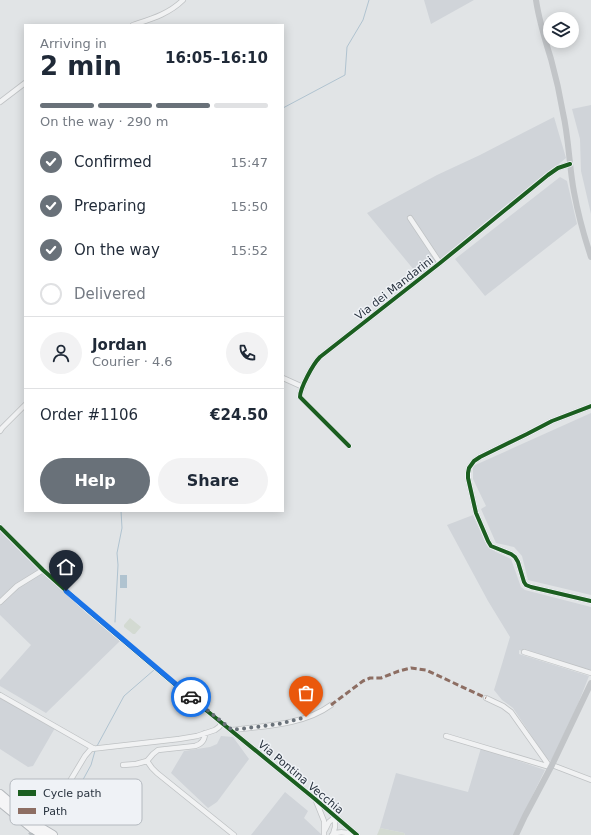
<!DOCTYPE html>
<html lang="en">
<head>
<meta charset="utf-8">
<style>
  :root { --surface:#fff; --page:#f2f2f3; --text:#1f2937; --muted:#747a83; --line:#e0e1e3; --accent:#697179 }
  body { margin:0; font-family:"DejaVu Sans",sans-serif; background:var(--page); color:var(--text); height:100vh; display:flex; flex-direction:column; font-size:15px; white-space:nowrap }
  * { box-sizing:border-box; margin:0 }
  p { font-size:13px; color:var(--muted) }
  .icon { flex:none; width:22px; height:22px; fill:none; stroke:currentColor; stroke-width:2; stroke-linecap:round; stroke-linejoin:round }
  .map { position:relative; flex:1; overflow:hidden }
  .panel { position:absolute; left:24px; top:24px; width:260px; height:488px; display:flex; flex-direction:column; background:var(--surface); border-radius:0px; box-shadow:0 2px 10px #0003 }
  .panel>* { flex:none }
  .controls { position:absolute; left:543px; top:12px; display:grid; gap:8px }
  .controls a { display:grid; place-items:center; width:36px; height:36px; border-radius:50%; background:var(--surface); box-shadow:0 2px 10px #0003; font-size:20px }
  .pin { position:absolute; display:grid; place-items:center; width:34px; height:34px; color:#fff; margin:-41px -17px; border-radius:50% 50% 50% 0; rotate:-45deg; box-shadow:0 0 4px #0007 }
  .pin .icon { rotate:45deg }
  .courier { position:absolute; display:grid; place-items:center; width:40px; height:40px; margin:-20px; border:3px solid #1a73e8; border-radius:50%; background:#fff; color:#222; box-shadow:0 1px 5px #0007 }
  .headline em { font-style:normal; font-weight:700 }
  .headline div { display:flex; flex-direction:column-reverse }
  .headline { display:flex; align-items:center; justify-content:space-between; height:68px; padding:0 16px }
  h1 { font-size:26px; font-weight:700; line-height:30px }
  .bar { display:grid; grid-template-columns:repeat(4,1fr); gap:6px 4px; align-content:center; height:48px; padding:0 16px }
  .bar i { height:5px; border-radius:3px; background:var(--line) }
  .bar .current { background:var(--accent) }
  .bar p { grid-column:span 4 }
  .line { display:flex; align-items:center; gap:10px; padding:0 16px; border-top:1px solid var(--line) }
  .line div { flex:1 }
  .round { display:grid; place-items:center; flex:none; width:42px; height:42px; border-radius:21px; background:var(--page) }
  ol { padding:0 16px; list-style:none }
  li { display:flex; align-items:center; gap:12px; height:44px }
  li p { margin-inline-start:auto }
  li .icon { padding:4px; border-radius:50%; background:var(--accent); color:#fff; stroke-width:4 }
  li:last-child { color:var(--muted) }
  li i { width:22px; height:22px; border:2px solid var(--line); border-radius:50% }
  .primary-button { display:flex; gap:8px; margin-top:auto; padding:8px 16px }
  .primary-button a { flex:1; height:46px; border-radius:24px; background:var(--accent); color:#fff; font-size:16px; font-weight:700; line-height:46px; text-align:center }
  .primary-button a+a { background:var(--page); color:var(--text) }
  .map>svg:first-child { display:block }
</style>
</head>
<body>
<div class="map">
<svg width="591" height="835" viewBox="0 0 591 835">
  <rect width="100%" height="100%" fill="#e1e4e6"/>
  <path fill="#d0d4d9" d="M424,0H474L431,24Z
    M591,105V214L581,171L580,139L572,109Z
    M554,117L566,158L519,197L419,276L367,213L437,175L480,155Z
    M560,177L567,181L577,224L485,296L455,259Z
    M591,413V595L528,580L522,556L514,547L496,543L481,509L486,506L473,479V466Z
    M473,515L487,546L496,552L511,559L521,587L525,590L591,607V670L519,650V654L589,676L578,704L551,761L547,759L513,708L502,700L494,690L502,664L510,637L488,601L447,525Z
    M0,530L43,574L79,604L120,641L46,713L0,686V680L31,645L0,615Z
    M0,698L55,728L33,766L28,767L0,749Z
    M221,736L233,737L249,759L217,802L208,808L171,773L184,751L210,747L217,744Z
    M481,748L545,770L513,835H405L404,833L380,828L396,773L468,792Z
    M285,792L308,811L304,818L322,835H251Z"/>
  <path fill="#d3dad2" d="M130,618L141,627L135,634H133L124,627V625Z
    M380,828L404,833L405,835H377Z"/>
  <path fill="#b0c3d0" d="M120,575H127V588H120Z"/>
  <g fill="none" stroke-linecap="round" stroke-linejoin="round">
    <path stroke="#b0c3d0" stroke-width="1" d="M283,108L345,75L347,47L363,20L369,0
      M115,622L118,565L117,553L122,528L121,511
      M97,746L124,696L154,670
      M64,817L73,797L79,787L91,765L95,751"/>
    <path stroke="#bcc1c5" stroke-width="4.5" stroke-dasharray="4.5 2" stroke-linecap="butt" d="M30,835L44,816"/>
    <defs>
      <path id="minor" d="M133,25C151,19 169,14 183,0
        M0,102L25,83
        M410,218L440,263
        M283,378L303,387
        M591,406L552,421L527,434L480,457L474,461L469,468L468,473V478L476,513L488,541L491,546L511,554L515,557L518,562L524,582L526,585L531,587L591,601
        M0,431L2,428L25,405
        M349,446L300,397C300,388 313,364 320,357L440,263L548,175L558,168L570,164
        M0,527L43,570L90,612L184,692L315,799L357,835
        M0,602L17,586L43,570
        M524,652L591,673
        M0,695L93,748
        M486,698L503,706L511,712L550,767
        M232,730C264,726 304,725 331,705
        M205,733C205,740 202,744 195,746L158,750L153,754L147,761L152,768L157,773L234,835
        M446,736L550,767
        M123,765L136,764L147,761
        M552,765L591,780
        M316,801L324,821V835
        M44,816L61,796L85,756L91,749L179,739L197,736L215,730L219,727L222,723
        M325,830L329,822L335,817V827L333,834
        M332,835C338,831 346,832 353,835"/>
      <path id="trunk" d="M0,794L21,812L36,824
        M0,802L33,829
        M38,826L53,835
        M35,830L42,835"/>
    </defs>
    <use href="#minor" stroke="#bfc2c4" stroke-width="6"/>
    <use href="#trunk" stroke="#b3b7bb" stroke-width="10"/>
    <use href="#minor" stroke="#f1f2f3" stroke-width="4.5"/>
    <path stroke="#c2c5c8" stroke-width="6" d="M536,0C539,20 545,40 551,59C556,77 560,95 563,113C569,139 569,166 574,192C578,214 584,236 591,257
      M516,835L525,816L552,765L591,683"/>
    <use href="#trunk" stroke="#f5f5f6" stroke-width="8"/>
    <defs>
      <path id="trunk-bridge" d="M36,824L38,826
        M33,829L35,830"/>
    </defs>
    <use href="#trunk-bridge" stroke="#b3b7bb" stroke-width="10" stroke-linecap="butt"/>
    <use href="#trunk-bridge" stroke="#f5f5f6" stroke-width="8"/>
    <path stroke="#8d6e63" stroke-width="3" stroke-dasharray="6 3" stroke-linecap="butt" d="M331,705L363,681L370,678H381L399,671L411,668L426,670L486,698"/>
    <defs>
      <path id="cycleway" d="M591,406L552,421L527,434L480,457L474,461L469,468L468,473V478L476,513L488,541L491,546L511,554L515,557L518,562L524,582L526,585L531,587L591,601
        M349,446L300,397C300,388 313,364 320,357L440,263L548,175L558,168L570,164
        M0,527L43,570L90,612L184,692L315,799L357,835"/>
    </defs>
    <use href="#cycleway" stroke="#eff2f6" stroke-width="6"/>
    <use href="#cycleway" stroke="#1b5e20" stroke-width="4"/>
  </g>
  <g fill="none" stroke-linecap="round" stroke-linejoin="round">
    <path stroke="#697179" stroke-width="4" stroke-dasharray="0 7.2" d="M191,697L232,730L279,724L306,717"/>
    <path stroke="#1a73e8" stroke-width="5" d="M66,591L191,697"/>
  </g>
  <g text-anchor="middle" stroke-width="3" stroke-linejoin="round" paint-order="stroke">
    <g font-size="11" fill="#29333f" stroke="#eff2f6">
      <text transform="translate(394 288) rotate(-38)" y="4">Via dei Mandarini</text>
      <text transform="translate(301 777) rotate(40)" y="4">Via Pontina Vecchia</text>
    </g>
  </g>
  <rect x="10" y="779" width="132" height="46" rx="6" fill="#eff2f6" stroke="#b4b9bf" stroke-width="1"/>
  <rect x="18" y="790" width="18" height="6" fill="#1b5e20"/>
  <rect x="18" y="808" width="18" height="6" fill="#8d6e63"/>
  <g font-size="11" fill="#29333f">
    <text x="43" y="797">Cycle path</text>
    <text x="43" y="815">Path</text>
  </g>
</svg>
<div class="controls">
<a><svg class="icon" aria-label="layers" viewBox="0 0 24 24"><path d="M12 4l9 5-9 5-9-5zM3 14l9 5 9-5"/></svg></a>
</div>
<div class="pin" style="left:306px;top:717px;background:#ea580c"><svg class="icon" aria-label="bag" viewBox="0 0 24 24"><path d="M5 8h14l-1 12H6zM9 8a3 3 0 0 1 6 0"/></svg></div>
<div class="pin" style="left:66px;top:591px;background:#1f2937"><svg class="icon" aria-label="home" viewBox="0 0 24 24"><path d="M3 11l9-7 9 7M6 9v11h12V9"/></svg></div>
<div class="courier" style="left:191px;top:697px"><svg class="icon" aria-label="car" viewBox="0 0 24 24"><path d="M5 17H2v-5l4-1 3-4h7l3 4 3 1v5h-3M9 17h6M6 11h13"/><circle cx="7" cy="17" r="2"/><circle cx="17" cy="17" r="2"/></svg></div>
<section class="panel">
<div class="headline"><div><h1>2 min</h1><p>Arriving in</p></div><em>16:05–16:10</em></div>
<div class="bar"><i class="current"></i><i class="current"></i><i class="current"></i><i></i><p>On the way · 290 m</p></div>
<ol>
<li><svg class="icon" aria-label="check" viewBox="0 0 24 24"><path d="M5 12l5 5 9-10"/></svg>Confirmed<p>15:47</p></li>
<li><svg class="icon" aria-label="check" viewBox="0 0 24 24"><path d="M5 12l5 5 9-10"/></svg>Preparing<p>15:50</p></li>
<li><svg class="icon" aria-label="check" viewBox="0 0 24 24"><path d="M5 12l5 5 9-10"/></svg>On the way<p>15:52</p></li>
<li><i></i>Delivered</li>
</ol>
<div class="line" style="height:72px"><a class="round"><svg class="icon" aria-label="person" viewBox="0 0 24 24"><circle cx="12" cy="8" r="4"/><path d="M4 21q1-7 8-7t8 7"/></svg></a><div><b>Jordan</b><p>Courier · 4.6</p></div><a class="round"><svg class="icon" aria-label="phone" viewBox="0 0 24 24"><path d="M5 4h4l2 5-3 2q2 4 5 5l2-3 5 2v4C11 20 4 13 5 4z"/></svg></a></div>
<div class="line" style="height:52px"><div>Order #1106</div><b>€24.50</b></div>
<div class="primary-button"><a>Help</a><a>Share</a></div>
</section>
</div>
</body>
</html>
